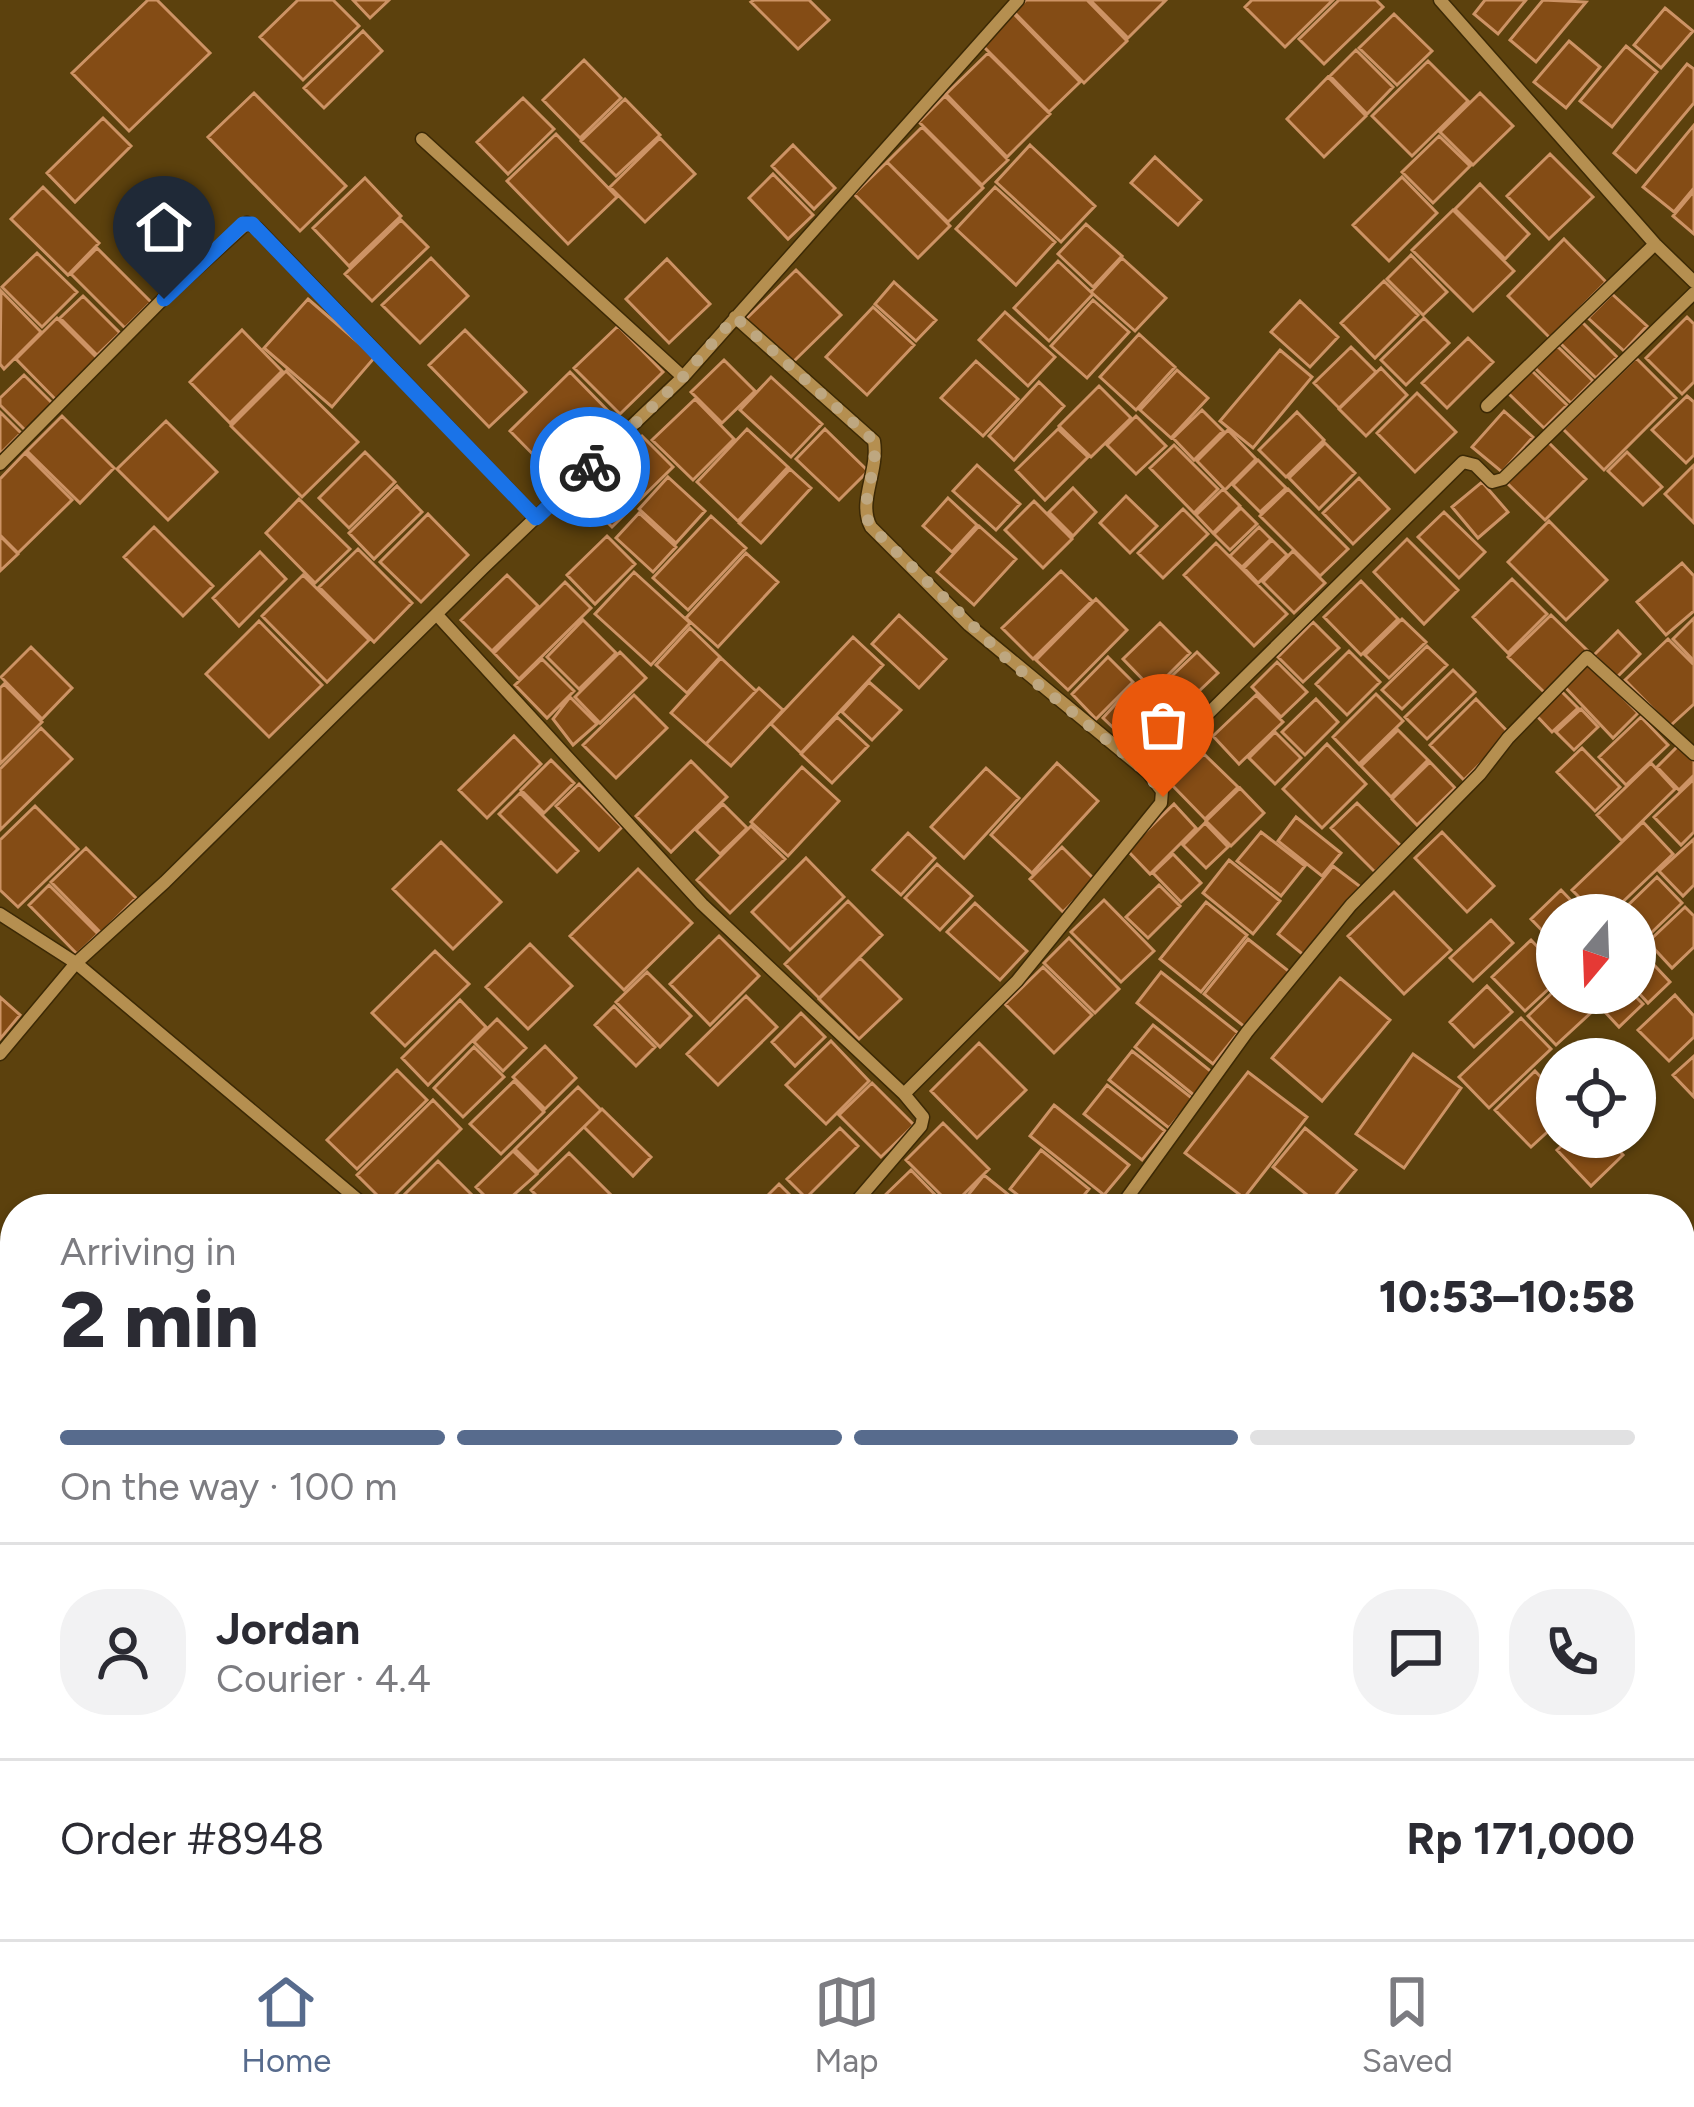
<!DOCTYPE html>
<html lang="en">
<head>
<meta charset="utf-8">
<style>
  :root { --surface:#fff; --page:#f2f2f3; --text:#2b2b33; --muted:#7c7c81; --line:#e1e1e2; --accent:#576b8d }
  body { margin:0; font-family:Figtree,sans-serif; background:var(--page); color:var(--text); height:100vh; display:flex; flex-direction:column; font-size:45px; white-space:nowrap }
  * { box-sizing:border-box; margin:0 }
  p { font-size:39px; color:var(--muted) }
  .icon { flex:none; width:66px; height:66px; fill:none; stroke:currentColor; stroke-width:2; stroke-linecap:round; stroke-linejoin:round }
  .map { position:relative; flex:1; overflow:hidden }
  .details { position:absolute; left:0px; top:1194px; width:1695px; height:747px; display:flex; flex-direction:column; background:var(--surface); border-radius:48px 48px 0 0; box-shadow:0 3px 9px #0004 }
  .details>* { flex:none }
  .needle { width:78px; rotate:199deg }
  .controls { position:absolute; left:1536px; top:894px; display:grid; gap:24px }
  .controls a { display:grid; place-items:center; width:120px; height:120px; border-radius:50%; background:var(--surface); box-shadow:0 3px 9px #0004; font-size:60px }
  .pin { position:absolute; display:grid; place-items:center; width:102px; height:102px; color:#fff; margin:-123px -51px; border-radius:50% 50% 50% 0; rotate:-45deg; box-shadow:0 0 12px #0007 }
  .pin .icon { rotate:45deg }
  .courier { position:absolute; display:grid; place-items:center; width:120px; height:120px; margin:-60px; border:9px solid #1a73e8; border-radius:50%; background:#fff; color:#222; box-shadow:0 3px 15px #0007 }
  .headline em { font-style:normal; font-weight:800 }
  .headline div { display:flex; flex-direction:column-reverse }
  .headline { display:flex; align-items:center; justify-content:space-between; height:204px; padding:0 60px }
  h1 { font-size:78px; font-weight:800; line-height:90px }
  .bar { display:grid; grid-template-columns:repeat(4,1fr); gap:18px 12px; align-content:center; height:144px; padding:0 60px }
  .bar i { height:15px; border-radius:9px; background:var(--line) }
  .bar .on { background:var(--accent) }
  .bar p { grid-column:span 4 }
  .line { display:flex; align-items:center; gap:30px; padding:0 60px; border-top:3px solid var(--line) }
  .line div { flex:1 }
  .round { display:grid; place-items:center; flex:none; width:126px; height:126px; border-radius:48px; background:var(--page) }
  .tab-bar { display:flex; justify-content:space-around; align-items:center; height:168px; border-top:3px solid var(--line); background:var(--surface); font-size:33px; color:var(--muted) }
  .tab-bar a { display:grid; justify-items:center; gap:6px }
  .tab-bar .on { color:var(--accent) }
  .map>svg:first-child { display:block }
</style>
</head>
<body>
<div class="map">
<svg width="1694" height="1939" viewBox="0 0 1694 1939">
  <rect width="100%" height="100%" fill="#5c410d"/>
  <path fill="#844c15" stroke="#cd9365" stroke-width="3" d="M148,0H157L210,53L129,131L72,73Z
    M298,0H333L359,26L303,80L260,37Z
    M353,0H389L370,18Z
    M754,0H809L829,20L798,49L751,2Z
    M1026,0H1087L1127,41L1084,83L1014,12Z
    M1090,0H1166L1128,38Z
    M1252,0H1333L1285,47L1245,7Z
    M1339,0H1376L1383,7L1324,64L1299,39Z
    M1485,0H1526L1498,34L1474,14Z
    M1543,0L1586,2L1536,62L1510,40Z
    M1665,8L1693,31L1661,68L1634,45Z
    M1013,13L1080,82L1049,112L981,44Z
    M1394,14L1432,51L1397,85L1359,48Z
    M363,31L382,51L324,108L304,88Z
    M1569,41L1600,67L1566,108L1534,82Z
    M1626,46L1657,72L1612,127L1580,101Z
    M1356,50L1393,87L1367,114L1330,76Z
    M988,53L1050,114L1007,157L946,94Z
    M584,60L621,98L580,138L543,100Z
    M1428,61L1468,101L1412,156L1372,116Z
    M1687,64L1694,69V103L1636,172L1614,153Z
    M1328,77L1366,116L1324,157L1287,119Z
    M254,93L346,186L300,231L208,137Z
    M1480,93L1513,126L1473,165L1440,132Z
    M945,96L1008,160L982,185L919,122Z
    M523,98L554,129L508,174L477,142Z
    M625,99L660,135L616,176L581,141Z
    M103,118L131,146L75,202L47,173Z
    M1694,125V188L1674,212L1643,187Z
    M922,127L983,188L948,222L887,162Z
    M556,134L617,197L568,244L507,181Z
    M1439,136L1470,166L1433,203L1402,172Z
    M660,138L695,174L645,222L610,187Z
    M793,145L835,188L814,209L772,166Z
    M1030,145L1095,206L1061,242L996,182Z
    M1550,154L1593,197L1549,239L1507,196Z
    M1155,157L1201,200L1178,225L1131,183Z
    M887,162L950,226L918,258L854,194Z
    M773,174L813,215L788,239L749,198Z
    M1402,177L1437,213L1389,261L1353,225Z
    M365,178L401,216L349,266L313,228Z
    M1480,184L1529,234L1505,259L1455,209Z
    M43,187L99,243L68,275L11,219Z
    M995,187L1055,242L1016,285L956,229Z
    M1694,191V234L1673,216Z
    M1453,210L1514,271L1473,311L1412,250Z
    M401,220L428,247L372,301L345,274Z
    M1086,224L1122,256L1093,287L1058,254Z
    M1564,239L1606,282L1550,338L1508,296Z
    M97,248L151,302L125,328L71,274Z
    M37,253L77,292L42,327L2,287Z
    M1411,255L1447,292L1423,315L1387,279Z
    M431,258L468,296L420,343L382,305Z
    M1122,258L1166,298L1135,331L1091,292Z
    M667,259L710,304L669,343L626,299Z
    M1058,261L1093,294L1049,341L1014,308Z
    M796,270L841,315L791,364L746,319Z
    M1384,281L1418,315L1375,358L1341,323Z
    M894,282L936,320L916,341L875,304Z
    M1,291L41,332L4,369L0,364Z
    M1612,294L1647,326L1624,351L1588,318Z
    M83,296L120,333L97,355L60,318Z
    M308,299L375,357L332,407L264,348Z
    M1093,300L1129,332L1087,378L1051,346Z
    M1300,301L1338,337L1310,367L1271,332Z
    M873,307L914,345L867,395L826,357Z
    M1005,312L1055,357L1028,386L979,340Z
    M1687,317L1694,324V382L1682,394L1646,358Z
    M57,318L101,362L59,403L16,359Z
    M1424,318L1449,343L1406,385L1381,360Z
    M1581,321L1617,357L1596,378L1559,342Z
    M618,326L663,372L620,414L574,368Z
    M242,330L282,371L230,423L190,382Z
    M465,330L526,392L489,427L429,365Z
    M1139,334L1175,367L1136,410L1100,377Z
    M1468,338L1493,362L1447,408L1422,383Z
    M1557,346L1593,381L1571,403L1535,368Z
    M1351,347L1376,372L1339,408L1314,383Z
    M1280,350L1312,377L1253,448L1220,421Z
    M1636,358L1676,398L1604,470L1563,429Z
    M724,360L755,391L722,423L691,392Z
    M976,361L1018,399L983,436L941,398Z
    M1381,368L1407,395L1366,436L1339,409Z
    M1177,370L1208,398L1171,438L1140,410Z
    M1531,370L1567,405L1544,428L1508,393Z
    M286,371L358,442L302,497L231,426Z
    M570,372L620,423L560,482L510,431Z
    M24,375L55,406L28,433L0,405V398Z
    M771,377L822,424L791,457L740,410Z
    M1039,382L1064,406L1014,460L989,436Z
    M1099,386L1131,418L1091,457L1059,426Z
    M1417,393L1456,432L1415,472L1377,433Z
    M1687,396L1694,402V455L1686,463L1652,430Z
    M695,399L734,439L693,480L652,440Z
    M1202,410L1223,431L1194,460L1173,438Z
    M1504,411L1533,437L1502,472L1472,447Z
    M0,412L21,433L0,454Z
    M1297,412L1324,440L1286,477L1259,450Z
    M62,416L114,468L80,503L27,451Z
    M1136,416L1166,446L1136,474L1107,445Z
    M166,421L217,472L168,520L117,469Z
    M747,429L788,467L738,521L697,482Z
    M825,429L868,471L839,500L796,459Z
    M1058,429L1088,457L1045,500L1016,470Z
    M1228,430L1256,459L1225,490L1197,461Z
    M642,436L673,467L612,527L581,496Z
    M1548,442L1586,479L1545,520L1507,483Z
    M1325,443L1355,473L1319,509L1289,478Z
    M1174,445L1218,489L1194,513L1150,468Z
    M365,452L395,482L349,528L319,498Z
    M1627,452L1662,487L1643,505L1608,471Z
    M25,453L72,500L18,553L0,535V479Z
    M1258,460L1286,488L1260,512L1233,485Z
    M977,465L1020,504L996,530L953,491Z
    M1694,465V523L1665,494Z
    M790,469L811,488L761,543L739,523Z
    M668,477L705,511L676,543L639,509Z
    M1359,478L1389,509L1353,544L1323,513Z
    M1482,482L1508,512L1478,538L1452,507Z
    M397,486L422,512L374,559L349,533Z
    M1073,488L1096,512L1073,536L1049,512Z
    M1223,489L1240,506L1213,533L1196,515Z
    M1288,489L1348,549L1320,576L1260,516Z
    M1126,496L1157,526L1130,553L1100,523Z
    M948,498L977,525L952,552L923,526Z
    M299,499L350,549L315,583L266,533Z
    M1034,501L1072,539L1043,568L1005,530Z
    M1241,508L1257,524L1230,550L1214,534Z
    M1183,509L1208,534L1163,578L1138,553Z
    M1444,512L1485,552L1459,578L1418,537Z
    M639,513L676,547L653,572L616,538Z
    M428,514L468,555L421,602L380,562Z
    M711,516L746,548L688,610L653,578Z
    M1549,521L1607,580L1566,620L1508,562Z
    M979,526L1016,559L974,605L937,572Z
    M154,527L213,586L183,616L124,557Z
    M1259,527L1271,539L1242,567L1230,556Z
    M0,536L18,554L0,571Z
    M607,536L635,564L595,604L567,575Z
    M1407,539L1458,590L1424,624L1374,572Z
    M1272,540L1287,555L1258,583L1244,568Z
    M1216,543L1287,614L1254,646L1184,575Z
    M358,549L412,603L374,642L319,587Z
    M1293,551L1325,583L1294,613L1263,582Z
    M260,552L286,579L239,626L213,598Z
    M746,553L778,582L718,647L686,618Z
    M1682,563L1694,576V611L1666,635L1637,602Z
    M1061,571L1092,601L1033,659L1002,628Z
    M634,572L690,623L651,665L595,614Z
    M303,575L369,640L327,682L262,616Z
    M507,575L538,606L492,651L461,620Z
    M1512,579L1547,614L1508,653L1473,617Z
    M1361,581L1398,619L1361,655L1324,617Z
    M565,582L591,608L519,679L494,653Z
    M1096,599L1127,630L1068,690L1036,660Z
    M899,615L946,659L919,688L872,644Z
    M1551,615L1588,651L1545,693L1508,657Z
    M1694,618V661L1673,639Z
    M1402,619L1426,642L1389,678L1365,655Z
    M583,620L616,653L579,689L547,657Z
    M259,621L322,685L269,737L206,674Z
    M1313,622L1339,648L1303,682L1278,657Z
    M1160,623L1190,653L1153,690L1123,659Z
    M690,628L720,657L687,693L656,665Z
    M1618,631L1640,654L1616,678L1594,655Z
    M853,637L883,665L801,753L771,724Z
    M1668,639L1694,665V704L1670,726L1625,680Z
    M1427,646L1447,665L1402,709L1382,690Z
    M31,647L72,688L42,719L1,677Z
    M1349,651L1380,682L1347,715L1316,684Z
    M620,652L646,678L600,723L575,697Z
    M1197,652L1218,673L1175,714L1154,693Z
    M1108,657L1133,682L1096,719L1072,694Z
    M721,658L756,691L706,744L671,713Z
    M542,659L574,691L547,718L515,685Z
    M1277,662L1307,692L1281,717L1252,687Z
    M1588,662L1638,713L1613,738L1564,686Z
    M1453,670L1475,692L1427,739L1405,717Z
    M869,682L901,710L872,740L842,712Z
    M4,684L42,722L0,764V688Z
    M1133,685L1176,725L1145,758L1103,718Z
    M759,688L783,710L731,766L706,744Z
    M1560,690L1578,708L1552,732L1535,714Z
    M1376,694L1403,721L1359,764L1333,737Z
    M634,695L667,728L616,778L583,745Z
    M1256,695L1283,722L1239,764L1213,736Z
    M570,697L597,724L573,745L553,719Z
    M1316,699L1338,722L1305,755L1282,732Z
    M1476,699L1510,734L1464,780L1430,745Z
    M1581,709L1598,727L1574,750L1556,732Z
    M837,717L868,746L832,783L801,754Z
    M1641,717L1668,745L1626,785L1599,757Z
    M41,728L72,759L0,830V769Z
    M1398,730L1428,760L1391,797L1361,766Z
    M1275,732L1301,758L1275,784L1249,758Z
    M514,736L541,764L487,818L459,790Z
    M1327,744L1366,784L1322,828L1283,789Z
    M1679,745L1694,761V775L1679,790L1657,767Z
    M1582,748L1620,787L1595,811L1557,772Z
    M1204,754L1238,787L1205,819L1172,785Z
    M551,760L574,783L544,813L521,790Z
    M691,761L727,797L671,852L636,816Z
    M1430,762L1455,788L1417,825L1392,799Z
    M1057,763L1098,801L1032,873L991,835Z
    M1651,763L1675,789L1622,841L1597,815Z
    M802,767L839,801L788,856L751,822Z
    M986,768L1019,798L964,858L931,827Z
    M1694,779V832L1681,845L1654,817Z
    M579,784L622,827L599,850L556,806Z
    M1240,788L1264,813L1231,846L1206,821Z
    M520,793L578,851L557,872L499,814Z
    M1357,803L1401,846L1375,872L1331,828Z
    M723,804L747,828L720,854L696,830Z
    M1174,804L1196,828L1150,874L1127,850Z
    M35,806L78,849L18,907L0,890V840Z
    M1296,817L1341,853L1322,876L1278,841Z
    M1643,822L1673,854L1609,915H1597L1572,890Z
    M1205,823L1228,847L1206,868L1183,845Z
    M751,826L785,859L730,913L697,880Z
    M1261,832L1305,866L1281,896L1237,861Z
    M1442,832L1494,886L1467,912L1415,858Z
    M908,833L935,858L901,895L873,870Z
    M1694,839V885L1683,896L1659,871Z
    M441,842L501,902L453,949L393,889Z
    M1062,847L1095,880L1063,912L1030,879Z
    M86,848L136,898L101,933L51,882Z
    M1173,854L1201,883L1181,902L1153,873Z
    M806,858L844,897L790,950L752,912Z
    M1229,860L1280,901L1253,934L1203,893Z
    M937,864L972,896L940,930L905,898Z
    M1333,866L1362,888L1306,957L1278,934Z
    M638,869L692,923L624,990L570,936Z
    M1657,877L1682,903L1647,937L1635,925V915L1622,911Z
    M49,885L98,934L77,954L29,905Z
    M1159,885L1180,906L1148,938L1126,917Z
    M1561,890L1585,915H1557V946L1531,919Z
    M1394,892L1451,950L1404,994L1348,936Z
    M1104,900L1154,951L1121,982L1071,932Z
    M848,901L882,935L819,998L785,964Z
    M1206,902L1247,935L1201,992L1160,959Z
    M975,903L1027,951L1000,980L947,932Z
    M1685,907L1694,916V947L1672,968L1648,942Z
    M1491,920L1513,943L1473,981L1450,958Z
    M719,936L759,976L710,1025L670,984Z
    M1069,938L1119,989L1095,1013L1044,963Z
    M1248,939L1291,973L1246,1028L1204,994Z
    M1531,940L1557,967V981L1525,1011L1492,977Z
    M530,944L572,986L528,1029L486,987Z
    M1640,950L1670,982L1648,1003L1635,989V955Z
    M435,951L469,984L405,1046L372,1013Z
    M860,958L901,999L859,1039L819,999Z
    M1043,967L1092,1015L1054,1053L1005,1004Z
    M647,972L691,1016L660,1047L616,1002Z
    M1161,972L1238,1033L1213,1064L1137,1003Z
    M1340,978L1390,1020L1322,1101L1272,1058Z
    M1487,986L1512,1012L1474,1047L1450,1022Z
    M1557,988V993H1580L1595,1009L1556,1045L1528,1016Z
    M1593,993H1632L1643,1004L1619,1027L1590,996Z
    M1675,995L1694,1016V1037L1669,1061L1638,1030Z
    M746,996L777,1027L718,1085L687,1054Z
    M0,997L20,1015L0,1039Z
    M460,1000L486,1027L428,1085L402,1058Z
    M614,1006L655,1047L636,1066L595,1025Z
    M801,1013L825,1037L795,1066L772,1042Z
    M1521,1018L1551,1049L1489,1108L1459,1077Z
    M497,1019L526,1048L503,1071L474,1042Z
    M1153,1025L1213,1073L1195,1096L1135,1047Z
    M831,1041L869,1081L826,1124L786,1085Z
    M979,1043L1026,1090L977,1138L931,1091Z
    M545,1046L576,1078L545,1109L513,1077Z
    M474,1047L504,1077L463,1117L434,1088Z
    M1132,1051L1193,1099L1169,1128L1109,1080Z
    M1413,1054L1461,1088L1404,1168L1356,1134Z
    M1694,1056V1097L1673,1075Z
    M397,1070L427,1100L357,1169L327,1140Z
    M1535,1071L1557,1094V1123L1531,1147L1495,1110Z
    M1248,1072L1307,1117L1244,1198L1185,1153Z
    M514,1081L544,1112L501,1154L470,1124Z
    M872,1083L914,1125L881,1157L839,1115Z
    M1107,1085L1165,1131L1142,1160L1084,1114Z
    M578,1087L601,1110L538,1172L515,1149Z
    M433,1100L461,1129L386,1204L357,1175Z
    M1054,1105L1129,1165L1104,1195L1030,1136Z
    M602,1109L651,1157L633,1176L584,1127Z
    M943,1123L989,1169L952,1206L906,1160Z
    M840,1128L858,1146L806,1198L787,1179Z
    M1305,1128L1356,1170L1324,1209L1273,1167Z
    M1571,1137H1606L1623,1155L1591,1186L1557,1150Z
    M1041,1150L1089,1189L1073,1209H1036L1010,1189Z
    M513,1151L537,1174L498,1209L476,1187Z
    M569,1153L617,1201L608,1209H550L531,1190Z
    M438,1161L478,1201L470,1209H399L394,1205Z
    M911,1170L946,1206L943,1209H887L879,1201Z
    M984,1175L1026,1209H957Z
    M779,1184L804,1209H754Z
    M0,1677L15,1689V1703L0,1721Z
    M15,1750V1786L0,1774Z
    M140,1926H177L166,1939H155Z
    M188,1926H261L266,1930L257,1939H175Z
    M314,1926H354L369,1939H303Z
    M431,1926H483L488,1931L480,1939H444Z"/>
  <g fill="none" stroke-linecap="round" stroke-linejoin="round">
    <defs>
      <path id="service" d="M812,1927V1926
        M1057,1939L1069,1926"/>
      <path id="minor" d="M1440,0L1655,244L1694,282
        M422,139L683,377
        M735,317L874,441C879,472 857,502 871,527L969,625L1148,773
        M1487,406L1655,244
        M0,464L163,299L247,223L257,228L536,518
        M438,616L702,904L904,1094
        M0,914L76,963L369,1209
        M0,1054L76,963L165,882L483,568L683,377L1018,0
        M850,1209L921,1126L923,1117L904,1094L1017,981L1161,803L1162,791L1148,773L1463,462L1475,465L1492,482L1503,479L1694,293
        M1119,1209L1247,1032L1351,905L1480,774L1508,738L1587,657L1694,754
        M0,1269L15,1281
        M0,1390L15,1401
        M1680,1606L1694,1592
        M0,1809L15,1824
        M0,1883L15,1896
        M48,1926L63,1939
        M121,1926L134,1939
        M1292,1926L1305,1939
        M271,1939L282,1926
        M1332,1939L1345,1926"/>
    </defs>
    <use href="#service" stroke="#3c2905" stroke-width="12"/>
    <use href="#minor" stroke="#3c2905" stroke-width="15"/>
    <use href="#service" stroke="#b58f50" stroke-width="9"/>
    <use href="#minor" stroke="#b58f50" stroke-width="12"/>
  </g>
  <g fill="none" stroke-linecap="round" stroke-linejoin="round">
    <path stroke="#bea780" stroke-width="12" stroke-dasharray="0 21.6" d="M590,467L683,377L735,317L874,441C879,472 857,503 871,527L1009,661L1148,773L1163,797"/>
    <path stroke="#1a73e8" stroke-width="15" d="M164,299L243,224H252L536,518L590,467"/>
  </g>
</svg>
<div class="controls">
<a><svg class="needle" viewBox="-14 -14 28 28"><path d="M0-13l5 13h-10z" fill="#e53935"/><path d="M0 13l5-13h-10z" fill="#7c7c81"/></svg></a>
<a><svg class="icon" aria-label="locate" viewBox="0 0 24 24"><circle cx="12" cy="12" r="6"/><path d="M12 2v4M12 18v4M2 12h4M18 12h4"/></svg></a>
</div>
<div class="pin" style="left:1163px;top:797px;background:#ea580c"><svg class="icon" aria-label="bag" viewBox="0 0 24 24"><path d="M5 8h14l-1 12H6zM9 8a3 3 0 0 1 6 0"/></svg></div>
<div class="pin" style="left:164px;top:299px;background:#1f2937"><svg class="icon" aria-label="home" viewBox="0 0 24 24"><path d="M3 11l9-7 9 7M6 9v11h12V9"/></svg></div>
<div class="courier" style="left:590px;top:467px"><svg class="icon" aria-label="bike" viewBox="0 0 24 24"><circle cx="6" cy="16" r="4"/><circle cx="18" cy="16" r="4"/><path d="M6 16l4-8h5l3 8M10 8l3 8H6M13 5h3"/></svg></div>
<section class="details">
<div class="headline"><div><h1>2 min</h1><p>Arriving in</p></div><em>10:53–10:58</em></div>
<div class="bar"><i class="on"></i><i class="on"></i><i class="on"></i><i></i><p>On the way · 100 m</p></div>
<div class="line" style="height:216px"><a class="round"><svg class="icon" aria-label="person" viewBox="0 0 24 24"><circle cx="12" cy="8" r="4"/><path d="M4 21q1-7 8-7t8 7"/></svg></a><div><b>Jordan</b><p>Courier · 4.4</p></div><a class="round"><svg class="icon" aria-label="chat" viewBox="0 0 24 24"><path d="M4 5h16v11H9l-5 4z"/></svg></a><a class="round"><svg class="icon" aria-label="phone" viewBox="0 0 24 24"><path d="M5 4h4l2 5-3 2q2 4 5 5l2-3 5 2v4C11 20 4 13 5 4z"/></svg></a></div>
<div class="line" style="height:156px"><div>Order #8948</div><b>Rp 171,000</b></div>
</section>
</div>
<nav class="tab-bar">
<a class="on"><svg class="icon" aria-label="home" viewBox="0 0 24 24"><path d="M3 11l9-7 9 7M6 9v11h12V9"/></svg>Home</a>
<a><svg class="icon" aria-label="map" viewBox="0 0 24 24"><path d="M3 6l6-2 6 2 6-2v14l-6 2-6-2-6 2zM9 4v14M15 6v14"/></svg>Map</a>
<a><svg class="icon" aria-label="saved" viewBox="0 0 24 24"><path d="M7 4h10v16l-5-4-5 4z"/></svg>Saved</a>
</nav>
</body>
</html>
